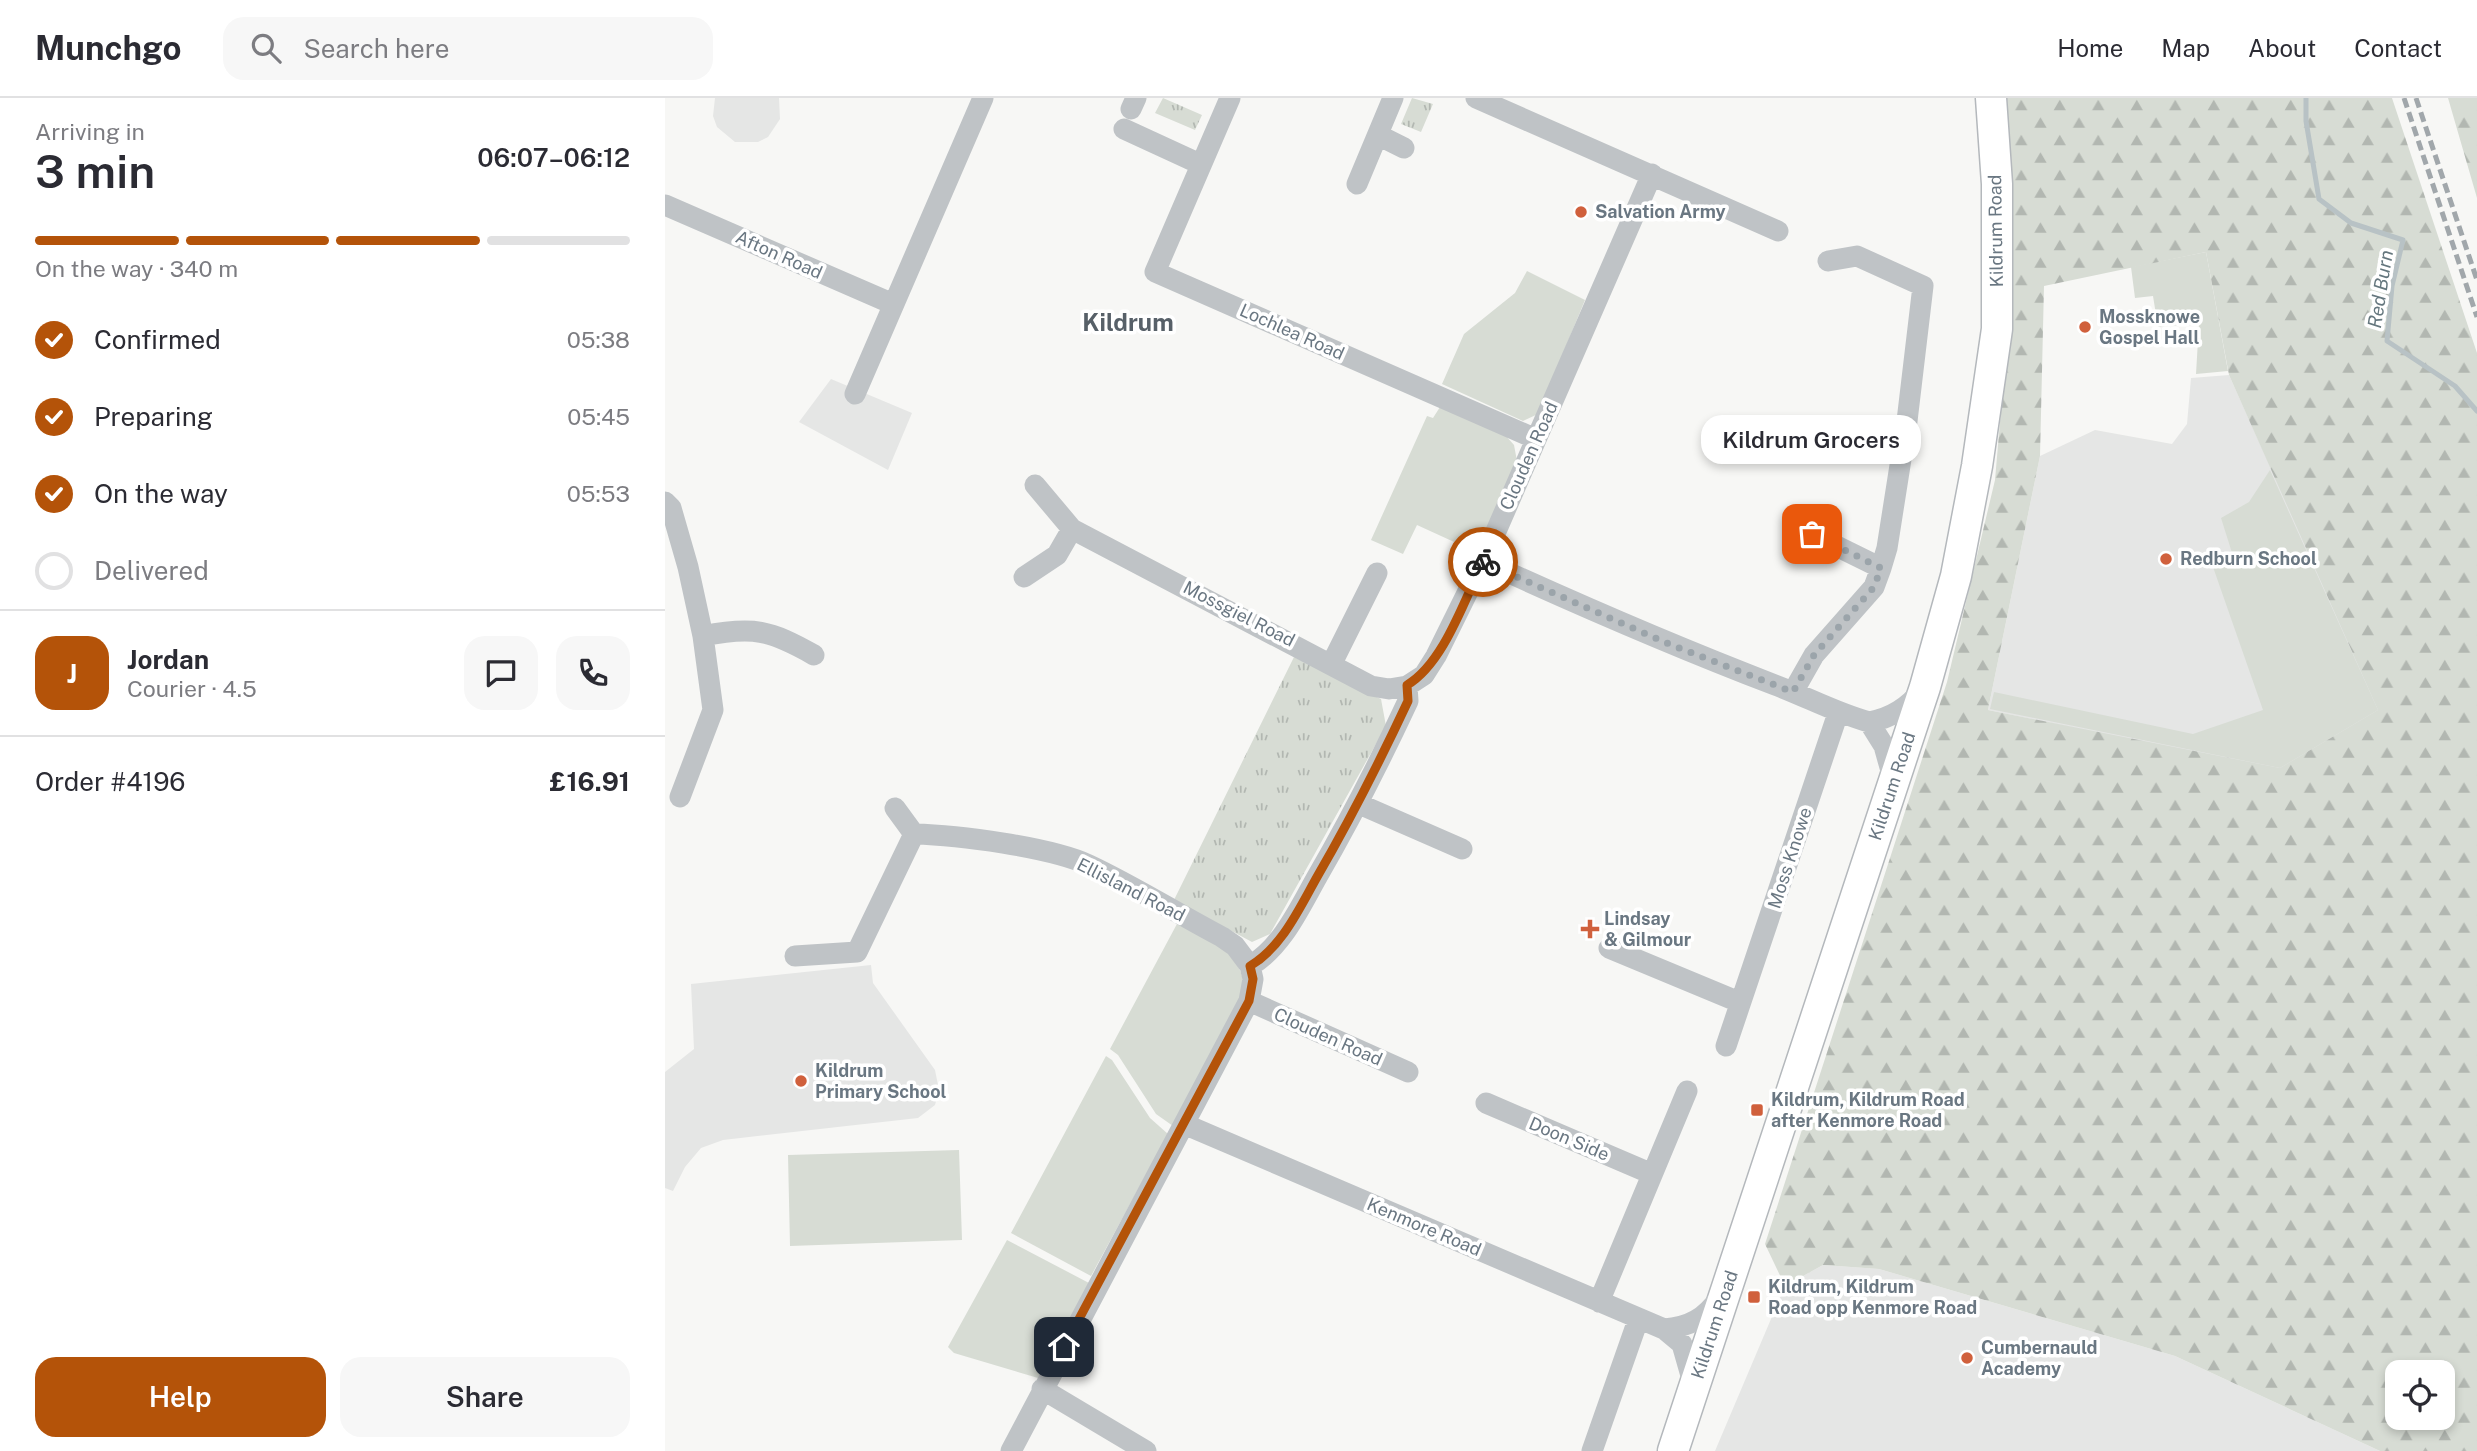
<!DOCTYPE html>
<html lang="en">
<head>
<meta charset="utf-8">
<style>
  :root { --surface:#fff; --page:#f7f7f7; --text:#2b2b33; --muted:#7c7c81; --line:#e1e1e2; --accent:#b45309 }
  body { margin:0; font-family:"Public Sans",sans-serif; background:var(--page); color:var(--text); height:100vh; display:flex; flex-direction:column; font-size:26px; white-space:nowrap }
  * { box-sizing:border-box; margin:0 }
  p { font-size:23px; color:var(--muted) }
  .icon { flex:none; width:38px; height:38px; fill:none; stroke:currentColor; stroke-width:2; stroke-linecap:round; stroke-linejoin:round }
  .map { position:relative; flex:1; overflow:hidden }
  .panel { display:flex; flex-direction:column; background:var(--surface); width:665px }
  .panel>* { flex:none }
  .fabs { position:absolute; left:1720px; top:1262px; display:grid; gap:14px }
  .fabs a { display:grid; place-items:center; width:70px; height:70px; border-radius:14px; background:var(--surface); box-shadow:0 4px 10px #0003; font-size:35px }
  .pin { position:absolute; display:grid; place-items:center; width:60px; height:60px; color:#fff; margin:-30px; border-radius:14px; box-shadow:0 4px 10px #0006 }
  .courier { position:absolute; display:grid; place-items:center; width:70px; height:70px; margin:-35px; border:5px solid #b45309; border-radius:50%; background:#fff; color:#222; box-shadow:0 2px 9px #0007 }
  .bubble { position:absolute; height:49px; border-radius:21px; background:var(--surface); box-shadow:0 4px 10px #0003; font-size:23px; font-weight:600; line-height:49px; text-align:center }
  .summary em { font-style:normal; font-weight:600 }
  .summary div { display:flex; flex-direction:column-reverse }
  .summary { display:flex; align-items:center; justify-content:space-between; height:119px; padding:0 35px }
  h1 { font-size:46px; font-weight:600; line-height:52px }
  .bar { display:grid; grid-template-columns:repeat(4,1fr); gap:10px 7px; align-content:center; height:84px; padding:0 35px }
  .bar i { height:9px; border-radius:5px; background:var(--line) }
  .bar .current { background:var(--accent) }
  .bar p { grid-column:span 4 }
  .line { display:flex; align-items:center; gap:18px; padding:0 35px; border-top:2px solid var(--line) }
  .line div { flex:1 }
  .round { display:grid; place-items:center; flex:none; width:74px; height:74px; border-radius:21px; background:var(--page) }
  ol { padding:0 35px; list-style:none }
  li { display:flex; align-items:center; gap:21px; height:77px }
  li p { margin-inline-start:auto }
  li .icon { padding:7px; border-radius:50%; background:var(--accent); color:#fff; stroke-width:4 }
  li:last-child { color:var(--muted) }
  li i { width:38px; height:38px; border:4px solid var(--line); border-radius:50% }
  .primary-button { display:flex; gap:14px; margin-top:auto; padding:14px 35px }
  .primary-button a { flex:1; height:80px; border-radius:21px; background:var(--accent); color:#fff; font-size:28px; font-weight:600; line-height:80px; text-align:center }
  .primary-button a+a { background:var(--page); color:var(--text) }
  header { display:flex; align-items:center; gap:42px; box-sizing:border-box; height:98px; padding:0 35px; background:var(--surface); border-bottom:2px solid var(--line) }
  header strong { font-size:33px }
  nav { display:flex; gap:38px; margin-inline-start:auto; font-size:24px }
  .search { width:490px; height:63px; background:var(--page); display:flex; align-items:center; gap:18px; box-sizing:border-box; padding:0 24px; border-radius:21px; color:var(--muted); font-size:26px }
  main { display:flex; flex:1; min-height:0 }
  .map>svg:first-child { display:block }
</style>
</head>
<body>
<header>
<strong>Munchgo</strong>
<div class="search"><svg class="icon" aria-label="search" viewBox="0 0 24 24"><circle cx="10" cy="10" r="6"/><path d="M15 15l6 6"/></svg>Search here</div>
<nav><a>Home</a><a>Map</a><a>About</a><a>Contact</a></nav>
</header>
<main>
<section class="panel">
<div class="summary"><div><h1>3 min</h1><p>Arriving in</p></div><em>06:07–06:12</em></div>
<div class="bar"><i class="current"></i><i class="current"></i><i class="current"></i><i></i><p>On the way · 340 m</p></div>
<ol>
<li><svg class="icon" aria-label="check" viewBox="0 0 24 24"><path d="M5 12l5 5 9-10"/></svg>Confirmed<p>05:38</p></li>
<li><svg class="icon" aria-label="check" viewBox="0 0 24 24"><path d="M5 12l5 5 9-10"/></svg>Preparing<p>05:45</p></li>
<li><svg class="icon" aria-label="check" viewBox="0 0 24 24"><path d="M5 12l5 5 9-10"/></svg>On the way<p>05:53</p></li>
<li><i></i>Delivered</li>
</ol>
<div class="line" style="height:126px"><b class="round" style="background:var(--accent);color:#fff">J</b><div><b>Jordan</b><p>Courier · 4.5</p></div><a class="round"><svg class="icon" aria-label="chat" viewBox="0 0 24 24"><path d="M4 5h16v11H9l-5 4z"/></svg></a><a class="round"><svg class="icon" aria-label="phone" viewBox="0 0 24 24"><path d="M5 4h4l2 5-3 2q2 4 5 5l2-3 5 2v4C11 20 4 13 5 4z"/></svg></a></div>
<div class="line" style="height:91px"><div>Order #4196</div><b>£16.91</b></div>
<div class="primary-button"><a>Help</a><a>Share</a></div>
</section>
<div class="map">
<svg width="1812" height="1353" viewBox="0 0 1812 1353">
  <defs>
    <pattern id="forest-firs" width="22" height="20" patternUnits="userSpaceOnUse" patternTransform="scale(1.75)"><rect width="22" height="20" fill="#d7dcd4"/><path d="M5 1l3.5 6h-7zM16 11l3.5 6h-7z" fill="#b2b7b1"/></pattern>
    <pattern id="park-tufts" width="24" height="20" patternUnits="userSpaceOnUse" patternTransform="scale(1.75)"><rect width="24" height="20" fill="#d7dcd4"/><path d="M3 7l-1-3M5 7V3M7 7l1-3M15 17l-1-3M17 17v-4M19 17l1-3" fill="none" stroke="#b2b7b1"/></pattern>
  </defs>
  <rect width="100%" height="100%" fill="#f7f7f5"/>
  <path fill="#e5e6e5" d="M50,0H114L115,21L103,39L93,44H70L52,29L48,18Z
    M1564,277L1715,612L1615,672L1323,612L1375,358L1430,332L1507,346L1522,326L1526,280Z
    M166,281L247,315L223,372L134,324Z
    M206,867L208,885L270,972L274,992L270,1007L253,1020L58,1042L36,1050L20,1069L8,1093L0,1090V974L29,951L26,886Z
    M1158,1167L1214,1171L1510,1258L1715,1353H1050L1120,1188Z"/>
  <path fill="#d7dcd4" d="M1541,154L1563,273L1531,276L1534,225L1493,229L1488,198L1470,200L1466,169Z
    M862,173L920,202L873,316L858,323L777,286L799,236L850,195Z
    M775,309L841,338L849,347L852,363L811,454L752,427L738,456L706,442L762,318L768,320Z
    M1605,372L1713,612L1615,670L1325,611L1329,594L1528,636L1598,612L1548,469L1568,458L1556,420L1584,404Z
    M513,824C543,842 579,853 579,893L508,1028L491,1016L453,957L445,951Z
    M441,958L447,962L485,1020L503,1036L426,1178L346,1135Z
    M294,1052L297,1142L125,1148L123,1057Z
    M342,1142L424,1185L373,1280L289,1255L283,1249Z"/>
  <path fill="url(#forest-firs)" fill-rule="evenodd" d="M1341,0H1727L1812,255V1353H1715L1510,1258L1214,1171L1158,1167L1120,1188L1100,1146L1282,584L1330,382L1348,173ZM1541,154L1564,277L1713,612L1615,670L1323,612L1375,358L1379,188ZM1732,1274H1778V1320H1732Z
    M1783,0H1812V100Z"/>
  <path fill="url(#park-tufts)" d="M498,0L537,17L530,32L490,15Z
    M747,0L768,6L756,34L736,26Z
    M629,559L716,601L721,628L605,836L587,844L509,802Z"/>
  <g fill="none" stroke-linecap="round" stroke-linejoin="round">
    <path stroke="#b8c2c5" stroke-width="5" d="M1641,0V23L1654,101L1686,125L1738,142L1727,188L1722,243L1790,288L1812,313"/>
    <defs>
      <g id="secondary">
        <path id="s1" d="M1008,1353L1260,589L1291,478L1312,368L1332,231V86L1326,0"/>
      </g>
    </defs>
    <use href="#secondary" stroke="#b4b8bc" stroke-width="33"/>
    <path stroke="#bfc3c6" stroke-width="21" d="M565,0L490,174L871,341
      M811,0L1113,133
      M466,11L471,0
      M459,31L535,66
      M713,37L739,50
      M692,86L728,0
      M0,107L228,206
      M190,296L318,0
      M370,387L407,431L706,588L724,591L742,588
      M0,404L6,410L23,469L38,538L48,612L15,699
      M1147,436L1216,470
      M818,463C914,507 1011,549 1110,587C1142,599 1171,615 1204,624L1219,648L1228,680
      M359,479L392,457L407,431
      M38,538C88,528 105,532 149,557
      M667,565L712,475
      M1128,594L1149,557L1209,489L1216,470L1222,450L1242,323L1258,188L1192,158L1163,163
      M1204,624C1227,620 1243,609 1258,591
      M694,706L797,751
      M230,710L249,736
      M944,850L1074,904
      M130,858L192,854L249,736C293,737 385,749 424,767C469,788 513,816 557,839L570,848L585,868
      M584,903L743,974
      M1061,948L1173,615
      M821,1005L987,1076
      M519,1026L999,1231L1017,1246L1029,1288
      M934,1204L1022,993
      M999,1231C1025,1229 1040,1220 1055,1199
      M377,1291L481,1353
      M346,1353L584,903L588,881L585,868C617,849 634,811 652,779C685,722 715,663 743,603L742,588L759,577L771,558L818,463L987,76
      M927,1353L973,1222"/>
    <use href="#secondary" stroke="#fff" stroke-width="30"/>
    <path stroke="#a1a7ab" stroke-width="5" stroke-dasharray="10 5" stroke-linecap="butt" d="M1739,0L1812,219
      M1751,0L1812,182"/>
  </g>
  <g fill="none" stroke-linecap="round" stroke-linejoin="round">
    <path stroke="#9ba4aa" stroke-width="7" stroke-dasharray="0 12.6" d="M818,464L1004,546L1128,594L1149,557L1209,489L1216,470L1147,436"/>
    <path stroke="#b45309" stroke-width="9" d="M399,1249L584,903L588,881L585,868C617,849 634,811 652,779C685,722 715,663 743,603L742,587C779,565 799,502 818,464"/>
  </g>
  <g fill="#d0603c" stroke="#fff" stroke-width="2.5">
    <circle cx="916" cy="114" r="7"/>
    <circle cx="1420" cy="229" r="7"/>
    <circle cx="1501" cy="461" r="7"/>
    <path d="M921.5 820.5h7v7h7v7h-7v7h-7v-7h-7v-7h7z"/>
    <circle cx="136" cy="983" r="7"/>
    <rect x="1085" y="1005" width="14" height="14" rx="3.5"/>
    <rect x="1082" y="1192" width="14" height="14" rx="3.5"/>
    <circle cx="1302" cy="1260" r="7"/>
  </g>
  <g text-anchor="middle" stroke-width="7" stroke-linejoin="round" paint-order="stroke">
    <g font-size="18" font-weight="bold" fill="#6a7782" stroke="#fff" text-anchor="start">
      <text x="930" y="120">Salvation Army</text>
      <text x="1434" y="225">Mossknowe<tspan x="1434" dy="21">Gospel Hall</tspan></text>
      <text x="1515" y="467">Redburn School</text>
      <text x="939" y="827">Lindsay<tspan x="939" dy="21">&amp; Gilmour</tspan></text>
      <text x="150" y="979">Kildrum<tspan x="150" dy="21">Primary School</tspan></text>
      <text x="1106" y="1008">Kildrum, Kildrum Road<tspan x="1106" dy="21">after Kenmore Road</tspan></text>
      <text x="1103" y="1195">Kildrum, Kildrum<tspan x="1103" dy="21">Road opp Kenmore Road</tspan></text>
      <text x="1316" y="1256">Cumbernauld<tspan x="1316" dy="21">Academy</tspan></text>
    </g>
    <g font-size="18" fill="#6a7782" stroke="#fff">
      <text transform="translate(1331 133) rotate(-91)" y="6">Kildrum Road</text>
      <text transform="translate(114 157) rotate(24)" y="6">Afton Road</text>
      <text transform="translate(627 234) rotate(24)" y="6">Lochlea Road</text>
      <text transform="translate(864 358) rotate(-66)" y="6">Clouden Road</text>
      <text transform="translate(574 516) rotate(27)" y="6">Mossgiel Road</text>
      <text dy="6" stroke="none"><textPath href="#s1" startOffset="700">Kildrum Road</textPath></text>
      <text transform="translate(1125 760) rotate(-72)" y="6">Moss Knowe</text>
      <text transform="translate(466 792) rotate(27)" y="6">Ellisland Road</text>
      <text transform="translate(663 939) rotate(24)" y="6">Clouden Road</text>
      <text transform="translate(904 1041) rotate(23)" y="6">Doon Side</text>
      <text transform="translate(759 1129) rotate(23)" y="6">Kenmore Road</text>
      <text dy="6" stroke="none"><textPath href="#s1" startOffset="133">Kildrum Road</textPath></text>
    </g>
    <g font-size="19" font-style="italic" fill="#65777e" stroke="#fff">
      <text transform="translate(1715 191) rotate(-81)" y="7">Red Burn</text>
    </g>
    <g font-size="24" font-weight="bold" fill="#576068" stroke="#fff">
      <text x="463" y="233">Kildrum</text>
    </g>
  </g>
</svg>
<div class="fabs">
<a><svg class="icon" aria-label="locate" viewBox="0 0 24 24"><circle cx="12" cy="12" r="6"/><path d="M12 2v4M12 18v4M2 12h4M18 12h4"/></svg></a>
</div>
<div class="pin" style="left:1147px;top:436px;background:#ea580c"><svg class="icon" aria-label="bag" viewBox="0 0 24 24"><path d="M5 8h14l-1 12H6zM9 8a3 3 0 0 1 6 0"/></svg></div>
<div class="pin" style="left:399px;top:1249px;background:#1f2937"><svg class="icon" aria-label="home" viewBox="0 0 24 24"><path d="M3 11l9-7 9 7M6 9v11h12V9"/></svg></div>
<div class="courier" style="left:818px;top:464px"><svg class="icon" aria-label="bike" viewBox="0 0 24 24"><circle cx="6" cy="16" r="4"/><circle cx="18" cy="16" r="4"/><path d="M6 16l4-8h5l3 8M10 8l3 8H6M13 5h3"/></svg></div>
<div class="bubble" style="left:1036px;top:317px;width:220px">Kildrum Grocers</div>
</div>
</main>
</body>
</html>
